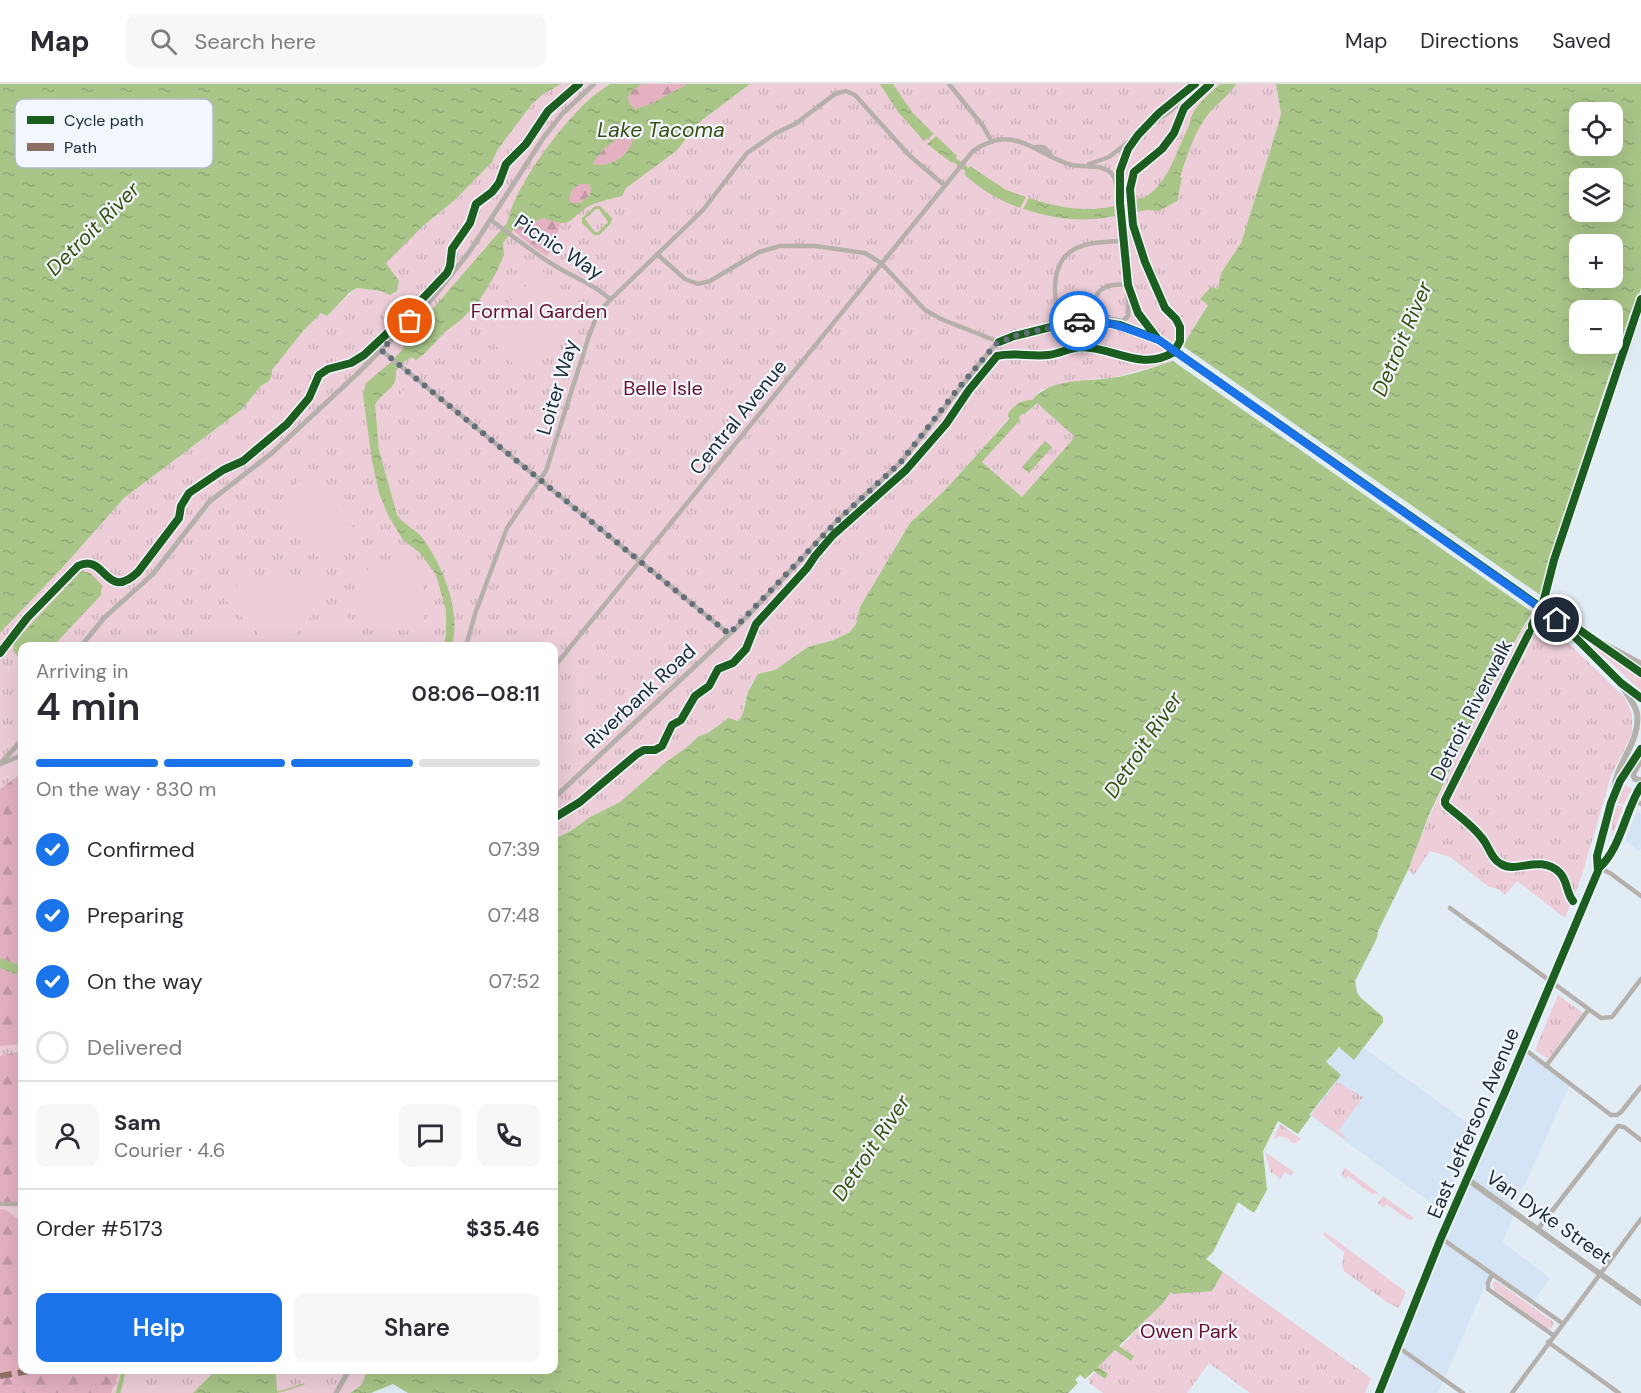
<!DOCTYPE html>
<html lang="en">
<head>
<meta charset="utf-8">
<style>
  :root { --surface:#fff; --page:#f7f7f7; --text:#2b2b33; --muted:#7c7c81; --line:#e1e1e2; --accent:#1a73e8 }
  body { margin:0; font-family:"DM Sans",sans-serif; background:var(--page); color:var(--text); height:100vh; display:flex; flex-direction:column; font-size:22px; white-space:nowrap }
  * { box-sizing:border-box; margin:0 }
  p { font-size:20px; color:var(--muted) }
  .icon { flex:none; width:33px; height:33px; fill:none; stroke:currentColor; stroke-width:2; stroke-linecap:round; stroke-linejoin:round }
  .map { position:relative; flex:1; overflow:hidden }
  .details { position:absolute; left:18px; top:558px; width:540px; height:732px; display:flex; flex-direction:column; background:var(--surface); border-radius:12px; box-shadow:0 6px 24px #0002 }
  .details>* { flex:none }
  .tools { position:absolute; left:1569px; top:18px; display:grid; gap:12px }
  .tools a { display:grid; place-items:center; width:54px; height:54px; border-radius:12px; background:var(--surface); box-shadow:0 6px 24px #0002; font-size:30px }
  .pin { position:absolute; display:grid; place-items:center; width:51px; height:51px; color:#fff; margin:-26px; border:3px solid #fff; border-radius:50%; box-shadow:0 2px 6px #0007 }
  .courier { position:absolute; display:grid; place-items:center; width:60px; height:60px; margin:-30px; border:4px solid #1a73e8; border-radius:50%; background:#fff; color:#222; box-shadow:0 2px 8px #0007 }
  .overview em { font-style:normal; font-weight:600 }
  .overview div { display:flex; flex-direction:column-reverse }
  .overview { display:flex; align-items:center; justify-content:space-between; height:102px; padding:0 18px }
  h1 { font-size:39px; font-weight:600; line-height:45px }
  .bar { display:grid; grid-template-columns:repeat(4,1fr); gap:9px 6px; align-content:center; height:72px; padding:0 18px }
  .bar i { height:8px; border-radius:4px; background:var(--line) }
  .bar .on { background:var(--accent) }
  .bar p { grid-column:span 4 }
  .line { display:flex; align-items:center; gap:15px; padding:0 18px; border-top:2px solid var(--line) }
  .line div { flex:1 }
  .round { display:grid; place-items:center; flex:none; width:63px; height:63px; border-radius:12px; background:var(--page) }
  ol { padding:0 18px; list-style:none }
  li { display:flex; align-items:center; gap:18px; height:66px }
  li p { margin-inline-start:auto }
  li .icon { padding:6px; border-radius:50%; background:var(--accent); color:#fff; stroke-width:4 }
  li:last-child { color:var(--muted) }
  li i { width:33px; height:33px; border:3px solid var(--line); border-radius:50% }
  .primary-button { display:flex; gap:12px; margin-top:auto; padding:12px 18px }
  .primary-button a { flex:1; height:69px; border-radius:12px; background:var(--accent); color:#fff; font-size:24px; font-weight:600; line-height:69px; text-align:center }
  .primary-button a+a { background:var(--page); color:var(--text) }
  header { display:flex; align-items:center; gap:36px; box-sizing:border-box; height:84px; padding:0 30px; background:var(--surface); border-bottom:2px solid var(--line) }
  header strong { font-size:28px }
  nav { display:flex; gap:33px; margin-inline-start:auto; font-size:21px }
  .search { width:420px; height:54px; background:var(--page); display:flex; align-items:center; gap:15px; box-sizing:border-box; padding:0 21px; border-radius:12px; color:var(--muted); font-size:22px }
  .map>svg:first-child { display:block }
</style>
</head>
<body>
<header>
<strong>Map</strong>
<div class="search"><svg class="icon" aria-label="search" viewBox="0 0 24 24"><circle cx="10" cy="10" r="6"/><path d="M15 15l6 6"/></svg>Search here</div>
<nav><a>Map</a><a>Directions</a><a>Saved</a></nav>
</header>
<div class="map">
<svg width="1641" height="1309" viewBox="0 0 1641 1309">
  <defs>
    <pattern id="grass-tufts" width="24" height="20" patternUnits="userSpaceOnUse" patternTransform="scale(1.5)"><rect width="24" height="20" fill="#edced8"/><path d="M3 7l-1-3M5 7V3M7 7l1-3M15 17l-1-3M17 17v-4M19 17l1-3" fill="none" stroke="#cbb1ba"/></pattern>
    <pattern id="forest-firs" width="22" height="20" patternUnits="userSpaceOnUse" patternTransform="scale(1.5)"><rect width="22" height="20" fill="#e4b1c1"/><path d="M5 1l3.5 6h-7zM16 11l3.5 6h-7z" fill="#c398a6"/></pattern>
    <pattern id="water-ripples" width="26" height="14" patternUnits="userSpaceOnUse" patternTransform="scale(1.5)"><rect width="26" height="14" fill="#a9c588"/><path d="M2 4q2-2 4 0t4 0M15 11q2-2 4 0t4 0" fill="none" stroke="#91a976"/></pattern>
  </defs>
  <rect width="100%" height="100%" fill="#e2ecf5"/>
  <path fill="#d4e4f4" d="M1637,727L1641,730V764L1639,767L1625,757Z
    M1339,963L1354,975L1364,964L1476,1045L1441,1126L1309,1031L1340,992L1325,979Z
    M1523,964L1570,1000L1525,1100L1509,1124L1515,1129L1502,1158L1550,1194L1533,1218L1492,1190L1482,1208L1438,1309H1379Z"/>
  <path fill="url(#grass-tufts)" d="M561,0H1276L1281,29L1278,41L1241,159L1221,189L1218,205L1214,204L1201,215L1208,220L1173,277L1112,294L1093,295L1041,306L1032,316C1018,316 1013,321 1009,334L946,405L910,439L860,523L856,540L850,548L834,556L808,563L775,586L759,590L751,600L746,612L742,633L738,637L729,635L708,649L699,652L687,663L666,678L620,718L588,734L571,747L554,755V562H22V1286H366C365,1299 360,1303 350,1309H0V549L63,483L124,414L241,326L261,302L269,297L272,286L303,247L321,229L338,220L357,204L381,207L390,211L397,207L399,197L385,179L423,142L456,115L492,78L498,65L532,20L543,10Z
    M1037,319L1076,353L1022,413L982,378L1020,336L1019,333L1023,329L1026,330Z
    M1531,530L1552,543L1625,614L1632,630V650L1611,692L1581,794L1565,834L1517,797L1505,811L1498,805L1489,803L1450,773L1430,767L1414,791L1408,786C1442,697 1485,613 1531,530Z
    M1582,551L1641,593V607L1607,575L1596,568Z
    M1625,701L1632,705L1623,721L1617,719Z
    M1617,721L1623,723L1612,752V736Z
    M1558,911L1583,929L1548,975L1535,966Z
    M1337,998L1363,1013L1338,1047L1346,1053L1344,1055L1311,1031Z
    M1280,1040L1301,1055L1294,1060L1287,1054L1279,1052L1276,1056L1274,1054Z
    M1265,1068L1294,1088L1291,1092L1285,1088L1280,1096L1275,1090L1271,1089Z
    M1345,1084L1378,1109V1110H1372L1348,1092L1346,1095L1341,1091Z
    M1383,1112L1414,1134L1412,1136H1409L1386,1120L1383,1124L1378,1119Z
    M1325,1148L1406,1208L1399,1224L1388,1219L1344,1187L1342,1182L1344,1168L1323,1151Z
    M1223,1188L1371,1294L1365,1309H1250L1209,1279L1187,1309H1103L1089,1299L1090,1296L1088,1295L1096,1288L1105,1295L1098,1283L1115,1266L1131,1277L1133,1272L1121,1263L1171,1208L1212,1207Z
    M1496,1197L1552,1237L1554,1239L1552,1244L1548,1245L1494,1206L1492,1199Z"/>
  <path fill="url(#forest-firs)" d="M642,0H687L651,20L635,25L629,19L628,13L632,7Z
    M635,49C632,69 614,84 593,80C600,65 618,51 635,49Z
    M580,100H589L591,105L590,111L580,119H571L569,114L573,105Z
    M545,134L561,139C556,151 555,161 547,172L533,163L513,146Z
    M22,689V882L0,874V705Z
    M0,884L22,893V960L0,962Z
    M22,967V1118H0V972Z
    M0,1125L6,1126L22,1138V1286H120L111,1309H0Z"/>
  <path fill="#edced8" d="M643,126L661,143L660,149C650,148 645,138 642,129Z
    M592,179L607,194L606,198L581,189Z
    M542,186L580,225L518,285L501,268L504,265L500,261L497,263L481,246Z
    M410,299L423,308L407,327L392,319Z
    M339,332L350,336L344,353L333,349Z
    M302,394L356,446L324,479L270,428Z
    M418,482L421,485L425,546C377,549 356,537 353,487Z
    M280,489C303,490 314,496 332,509L285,562H271L222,513C239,498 257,490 280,489Z
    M337,520L351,537L361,562H296Z
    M224,530L260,562H206L212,547Z
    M137,549L149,562H135L129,556Z
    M1507,594L1510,595L1501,625L1494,622Z"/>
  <path fill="url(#water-ripples)" fill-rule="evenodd" d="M0,0H561L543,10L532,20L498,65L492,78L456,115L423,142L386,179L399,197L397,207L390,211L381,207L357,204L349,209L327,232L321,229L303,247L272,286V290L269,297L261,302L241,326L124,414L63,483L0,549Z
    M610,0H642L632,7L628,13L629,19L635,25L651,20L687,0H750L702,36L676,67L626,104L622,112C614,114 592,119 586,124C566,138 572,144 544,134L513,146L503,159L504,171L496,189L479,217L462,235L446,247L423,271L416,276L412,273C407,277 400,278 397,285C395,289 397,294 394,299C389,308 379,312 375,321L379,366L397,431C404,441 417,446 424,456C444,485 461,527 452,562H443L446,552V526L436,491L420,469L403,456L388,431L379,409L372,377L363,311L366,299L390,279L401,267L417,243L507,139C515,101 563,38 592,13C597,9 604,4 610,0ZM635,49C631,70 614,84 593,80C600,66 619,50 635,49ZM580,100H589L591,105L590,111L580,119H571L569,114L573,105Z
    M880,0H893L912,28L934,50L924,57L898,28Z
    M1220,0H1236C1229,11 1219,18 1210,28C1194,47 1188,70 1180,93L1182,94L1177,117L1159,127L1147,126L1126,130L1125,119C1132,115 1143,115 1147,112C1170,96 1176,67 1188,44C1190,40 1190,36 1192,31C1199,18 1209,10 1220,0Z
    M1276,0H1641V204L1635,223L1632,224L1595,334L1579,389L1563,435L1565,438L1564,441L1561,442L1539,515L1486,609L1429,731L1408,786L1378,847L1377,854L1355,897L1357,908L1360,913L1383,933V938L1354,976L1339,963L1326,978L1341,991L1309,1031L1311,1032L1298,1050L1278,1037L1263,1067L1267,1106L1254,1129L1238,1118L1213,1168L1206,1175L1223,1188L1212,1207L1174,1210L1171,1208L1162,1220L1119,1262L1134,1272L1131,1277L1115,1266L1098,1283L1108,1290L1105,1295L1094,1287L1085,1295L1080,1291L1075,1296L1078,1299L1068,1309H408L393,1300L371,1309H350C360,1303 365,1299 366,1286H554V755L571,747L588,734L620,718L666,678L687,663L699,652L708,649L729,634L738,637C746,629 744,617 748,608C751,601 755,596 758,590L775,586L808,563L834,556L850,548L856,540L860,523L910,439L946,405L1009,335L1008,330C1015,320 1021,316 1032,316C1051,294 1083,298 1110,294C1131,292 1153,283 1173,277L1208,221L1200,215L1211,203L1218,205L1221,189L1241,159L1278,41L1281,29ZM1580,28H1612V62H1580ZM1580,94H1612V128H1580ZM1580,160H1612V194H1580ZM1580,226H1612V260H1580ZM1037,319L1075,353L1022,413L982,378L1020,336L1019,333L1022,330H1025Z
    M936,52L957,72L952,79L927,60Z
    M970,82L1006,106L1026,113L1020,124C999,116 981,106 964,90Z
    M1029,114C1057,123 1084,129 1114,122L1115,132C1080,139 1057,135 1023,125Z
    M595,122H600L612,134L611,139L599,151H594L582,139V134ZM596,125H599L608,138L598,148H595L585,135Z
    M1045,357L1052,363L1029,389L1022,383Z
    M81,487L90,489L102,501L101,511L53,562H22V576L13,567L14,558Z
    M0,874L22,882V893L0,884Z
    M216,1286H274L276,1290L277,1309H193Z"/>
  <path fill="#e2ecf5" d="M1180,260L1543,513L1535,530L1170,275Z"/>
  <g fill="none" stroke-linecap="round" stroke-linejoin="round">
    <path stroke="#a9c588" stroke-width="1.5" d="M277,1308L283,1307L304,1300"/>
    <path stroke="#a9c588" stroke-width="4.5" d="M950,72L971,89
      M118,1309L124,1286"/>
    <path stroke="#b6b0ac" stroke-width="4.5" d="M949,0L983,42L992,58
      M1036,63C1044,62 1047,64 1050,71
      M1089,80L1109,73L1136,52
      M491,136C513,152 533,169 557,183C575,194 594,200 610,215
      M657,170L685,195L698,200L710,197L759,168L780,162H815L865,169L881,179L925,226L941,235L999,258
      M1094,236C1091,209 1100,198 1128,201
      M1059,241C1056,230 1056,219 1055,208C1054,161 1084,158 1123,157
      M381,266L729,550
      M466,562L476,527L507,444L546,387L589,252L596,234L604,222L703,126L747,69L776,49L795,40L835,10L846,7L855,11L909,71L944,101
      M554,583L973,67C1015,38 1035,71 1072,81C1085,84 1102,79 1112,90C1118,96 1116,109 1119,117
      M1,680L22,671
      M1633,714L1641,720
      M1599,784L1610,789L1641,812
      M1450,824L1601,934L1612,933L1641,895
      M1523,964L1611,1031H1617L1621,1028L1641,1003
      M1546,982L1589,925
      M0,1120H22
      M1538,1145L1618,1042L1624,1043L1641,1056
      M1441,1154L1562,1239
      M1492,1190L1488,1199V1205L1553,1251
      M1548,1258L1619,1309
      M1398,1263L1463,1309
      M1512,1309L1641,1135"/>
    <path stroke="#b6b0ac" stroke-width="5" d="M1156,35C1168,31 1178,20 1184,10
      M1110,235L1123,237L1128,232V202
      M1158,255L1138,229L1128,201L1120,119V87L1128,65L1138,51L1159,29L1195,0
      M1556,534L1621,599L1641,614
      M1598,560L1641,589
      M81,562L105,533L153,490L209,418L272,369L356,291L433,214L470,167L544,53L562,30L594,0
      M0,680L22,656
      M554,714L737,543L841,433L900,379L993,263L1003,256L1014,252L1070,238L1086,236L1120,241L1159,256L1556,534L1584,549
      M336,1309L349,1286"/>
    <path stroke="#b4b0ac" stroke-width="6" d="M1582,548L1641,580
      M1641,676L1633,690L1635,695L1641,696
      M1614,706C1616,678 1641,658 1637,629C1634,617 1625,610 1621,599
      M1599,784C1621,764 1625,727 1641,702
      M1467,1095L1641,1219
      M1379,1309L1441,1154L1505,1008L1598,787L1597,772L1611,719L1620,697L1641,665"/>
    <path stroke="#8d6e63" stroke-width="6" stroke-dasharray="12 6" stroke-linecap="butt" d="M0,1292L35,1286"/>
    <defs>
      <path id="cycleway" d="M1157,254L1138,229L1128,201L1120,119V87L1128,65L1138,51L1159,29L1195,0
        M999,258L1014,252L1059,241L1086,236L1120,241L1159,256L1556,534L1571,540L1641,589
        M1532,544V541L1543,519L1554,476L1641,215
        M1573,551L1621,599L1641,614
        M0,569L27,534L78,482C106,468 105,519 138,488L179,434L181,422L189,409L223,386L243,377L287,340L309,314L319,291L328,285L351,279L364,271L410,228L447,189L450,182L452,165L470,139L476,120L492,108L499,99L506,80L526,60L548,27L579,0
        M1445,719V716L1529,549
        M1447,722C1458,731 1473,742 1482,754C1489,762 1491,775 1501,780C1517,790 1539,770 1559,788C1568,796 1566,809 1573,817
        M554,734L580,718L637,670L644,666H655L662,662L672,641L681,636L695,612L709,602L718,585L733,579L746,565L756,540L807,484L815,472L833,451L906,386L946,340L969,306L997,272C1013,268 1032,273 1048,271C1059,270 1069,264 1080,263C1114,263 1141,288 1174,268L1180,257V243L1176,235L1165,224L1145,178L1133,141L1130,105L1134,88L1162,65L1174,49L1184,24L1210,0
        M1599,784C1621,764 1625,727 1641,702
        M1379,1309L1441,1154L1505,1008L1598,787L1597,772L1611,719L1620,697L1641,665"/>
    </defs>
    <use href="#cycleway" stroke="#f1f7fd" stroke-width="11"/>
    <use href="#cycleway" stroke="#1b5e20" stroke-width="8"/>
  </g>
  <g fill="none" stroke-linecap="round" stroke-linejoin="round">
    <path stroke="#646f79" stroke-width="6" stroke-dasharray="0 10.8" d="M410,237L381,266L729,550L841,433L900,379L957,306L996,260L1014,252L1079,237"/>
    <path stroke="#1a73e8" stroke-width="8" d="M1079,237C1109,235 1132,247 1159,256L1557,536"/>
  </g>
  <g text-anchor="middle" stroke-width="4.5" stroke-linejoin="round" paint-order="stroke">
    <g font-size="20" fill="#202c36" stroke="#f1f7fd">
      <text transform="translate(559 163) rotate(33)" y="7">Picnic Way</text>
      <text transform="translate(557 303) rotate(-73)" y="7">Loiter Way</text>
      <text transform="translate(738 333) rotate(-51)" y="7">Central Avenue</text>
      <text transform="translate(640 612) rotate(-43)" y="7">Riverbank Road</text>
      <text transform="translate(1471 626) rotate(-63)" y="7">Detroit Riverwalk</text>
      <text transform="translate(1473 1039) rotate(-67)" y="7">East Jefferson Avenue</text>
      <text transform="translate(1549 1133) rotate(35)" y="7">Van Dyke Street</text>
    </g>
    <g font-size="20" fill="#6a102f" stroke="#f1f7fd">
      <text x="539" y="234">Formal Garden</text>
      <text x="663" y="311">Belle Isle</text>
      <text x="1189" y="1254">Owen Park</text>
    </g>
    <g font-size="21" font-style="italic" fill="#394f0d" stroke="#f1f7fd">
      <text x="661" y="53">Lake Tacoma</text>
      <text transform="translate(93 145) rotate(-45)" y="7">Detroit River</text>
      <text transform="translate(1402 255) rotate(-67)" y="7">Detroit River</text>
      <text transform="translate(1143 661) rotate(-56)" y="7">Detroit River</text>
      <text transform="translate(871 1064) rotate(-56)" y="7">Detroit River</text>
    </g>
  </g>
  <rect x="15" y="15" width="198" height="69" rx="9" fill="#f1f7fd" stroke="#b2bac1" stroke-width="1.5"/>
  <rect x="27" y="32" width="27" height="8" fill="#1b5e20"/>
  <rect x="27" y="59" width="27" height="8" fill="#8d6e63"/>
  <g font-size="16" fill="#202c36">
    <text x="64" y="42">Cycle path</text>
    <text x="64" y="69">Path</text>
  </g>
</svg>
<div class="tools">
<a><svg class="icon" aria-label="locate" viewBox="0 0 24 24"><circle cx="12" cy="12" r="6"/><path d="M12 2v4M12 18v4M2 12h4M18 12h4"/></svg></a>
<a><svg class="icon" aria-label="layers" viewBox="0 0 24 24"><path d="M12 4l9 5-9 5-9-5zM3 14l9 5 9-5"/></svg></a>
<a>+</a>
<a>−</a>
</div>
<div class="pin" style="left:410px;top:237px;background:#ea580c"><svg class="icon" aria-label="bag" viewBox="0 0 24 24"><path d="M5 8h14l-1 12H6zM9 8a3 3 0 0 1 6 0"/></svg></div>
<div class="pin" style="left:1557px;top:536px;background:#1f2937"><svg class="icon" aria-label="home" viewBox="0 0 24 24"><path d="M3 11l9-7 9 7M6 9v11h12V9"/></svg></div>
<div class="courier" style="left:1079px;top:237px"><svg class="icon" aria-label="car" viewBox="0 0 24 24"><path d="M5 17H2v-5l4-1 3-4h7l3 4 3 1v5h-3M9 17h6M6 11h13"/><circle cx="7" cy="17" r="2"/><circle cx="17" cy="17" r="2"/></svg></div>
<section class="details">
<div class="overview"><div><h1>4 min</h1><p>Arriving in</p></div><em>08:06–08:11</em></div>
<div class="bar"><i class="on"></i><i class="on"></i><i class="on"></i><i></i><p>On the way · 830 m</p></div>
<ol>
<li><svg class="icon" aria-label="check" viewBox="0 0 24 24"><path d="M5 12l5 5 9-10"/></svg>Confirmed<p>07:39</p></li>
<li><svg class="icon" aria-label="check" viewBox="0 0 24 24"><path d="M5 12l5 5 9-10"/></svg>Preparing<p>07:48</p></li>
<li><svg class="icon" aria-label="check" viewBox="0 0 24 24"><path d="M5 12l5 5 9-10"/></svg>On the way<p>07:52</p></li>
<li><i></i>Delivered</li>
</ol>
<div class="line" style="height:108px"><a class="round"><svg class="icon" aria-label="person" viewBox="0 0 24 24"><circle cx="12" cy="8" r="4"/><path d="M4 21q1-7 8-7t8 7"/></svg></a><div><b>Sam</b><p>Courier · 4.6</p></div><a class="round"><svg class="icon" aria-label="chat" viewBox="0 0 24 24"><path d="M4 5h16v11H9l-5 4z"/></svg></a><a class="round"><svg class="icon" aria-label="phone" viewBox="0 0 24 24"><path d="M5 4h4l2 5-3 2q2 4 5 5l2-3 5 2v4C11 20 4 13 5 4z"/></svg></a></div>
<div class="line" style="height:78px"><div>Order #5173</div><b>$35.46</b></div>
<div class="primary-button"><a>Help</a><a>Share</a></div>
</section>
</div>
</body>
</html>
